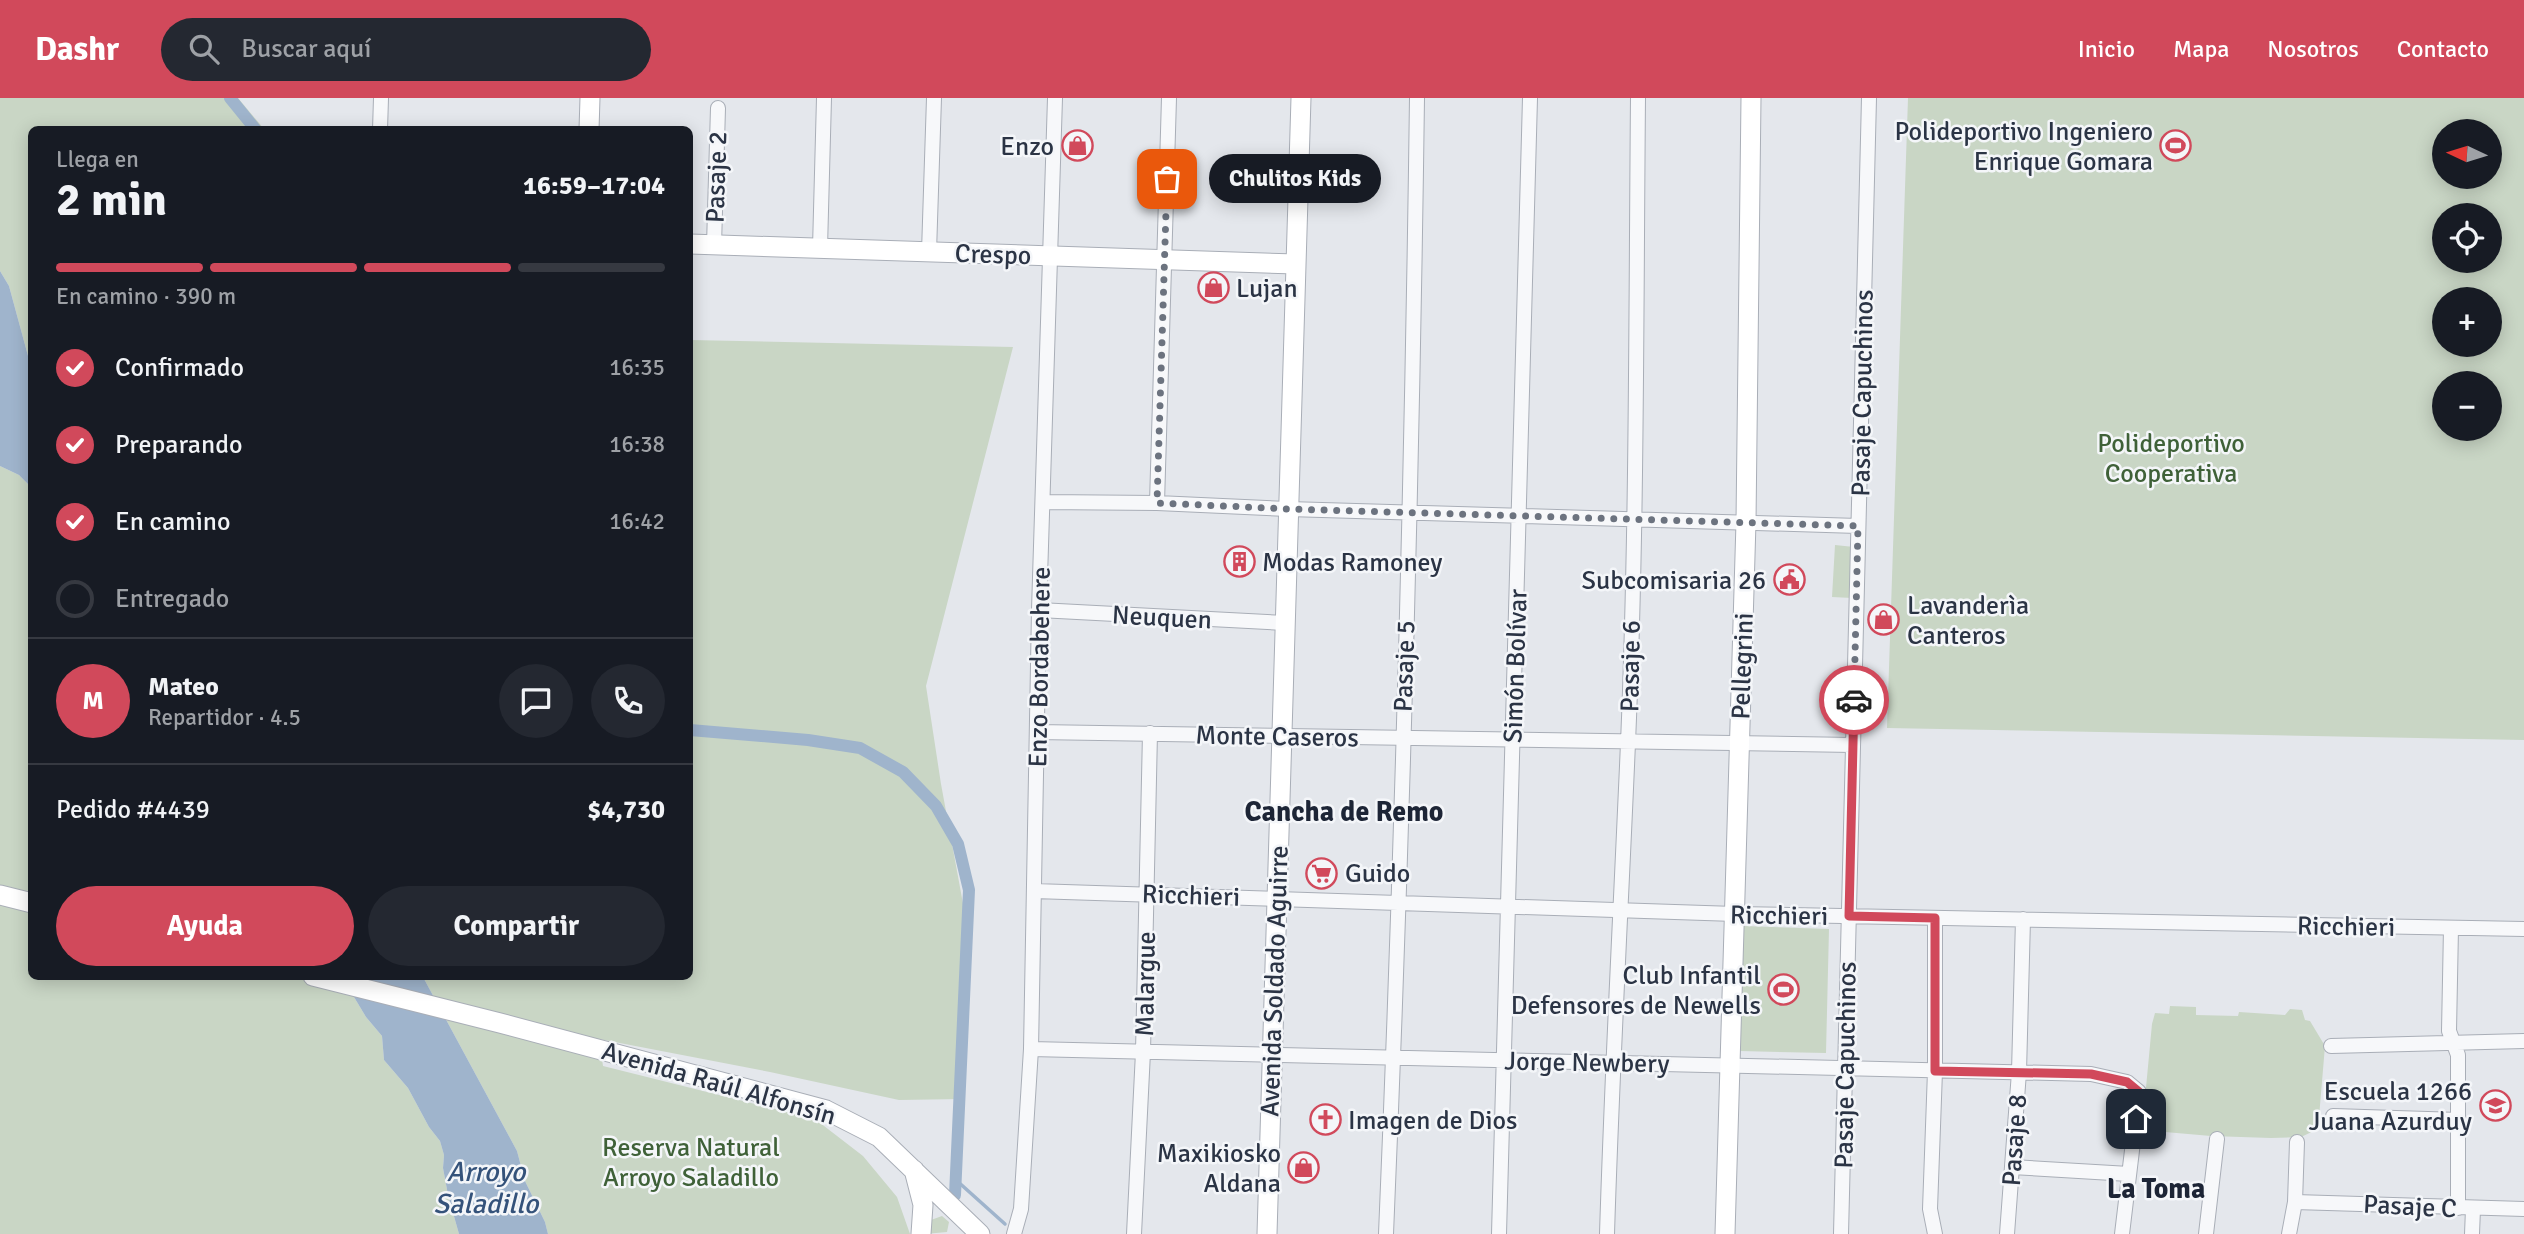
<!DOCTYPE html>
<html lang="es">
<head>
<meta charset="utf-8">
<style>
  :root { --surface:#171b24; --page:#242831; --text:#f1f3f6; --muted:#9ea1a6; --line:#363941; --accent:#d1495b }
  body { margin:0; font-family:Signika,sans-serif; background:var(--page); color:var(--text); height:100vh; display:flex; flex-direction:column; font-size:26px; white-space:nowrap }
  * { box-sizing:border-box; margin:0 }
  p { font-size:23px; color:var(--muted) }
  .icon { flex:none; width:38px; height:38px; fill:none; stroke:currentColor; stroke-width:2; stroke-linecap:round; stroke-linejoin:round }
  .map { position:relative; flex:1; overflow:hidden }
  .drawer { position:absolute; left:28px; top:28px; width:665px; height:854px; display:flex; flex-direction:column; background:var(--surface); border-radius:10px; box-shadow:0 4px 18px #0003 }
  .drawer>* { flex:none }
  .needle { width:46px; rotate:274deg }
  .fabs { position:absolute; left:2432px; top:21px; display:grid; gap:14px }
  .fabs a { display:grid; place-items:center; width:70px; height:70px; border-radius:50%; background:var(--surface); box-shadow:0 4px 18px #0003; font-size:35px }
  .pin { position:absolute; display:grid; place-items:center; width:60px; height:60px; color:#fff; margin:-30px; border-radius:14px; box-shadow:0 4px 10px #0006 }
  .courier { position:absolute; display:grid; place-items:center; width:70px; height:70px; margin:-35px; border:5px solid #d1495b; border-radius:50%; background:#fff; color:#222; box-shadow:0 2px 9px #0007 }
  .bubble { position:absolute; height:49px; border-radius:24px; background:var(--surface); box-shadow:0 4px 18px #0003; font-size:23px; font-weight:700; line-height:49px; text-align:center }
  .headline em { font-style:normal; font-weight:700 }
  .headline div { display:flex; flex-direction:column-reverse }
  .headline { display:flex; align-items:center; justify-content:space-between; height:119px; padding:0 28px }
  h1 { font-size:46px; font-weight:700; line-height:52px }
  .bar { display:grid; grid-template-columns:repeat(4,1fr); gap:10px 7px; align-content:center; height:84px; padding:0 28px }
  .bar i { height:9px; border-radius:5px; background:var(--line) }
  .bar .on { background:var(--accent) }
  .bar p { grid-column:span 4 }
  .line { display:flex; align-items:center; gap:18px; padding:0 28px; border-top:2px solid var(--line) }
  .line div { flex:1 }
  .round { display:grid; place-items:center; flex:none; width:74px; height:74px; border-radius:37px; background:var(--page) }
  ol { padding:0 28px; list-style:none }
  li { display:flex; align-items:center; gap:21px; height:77px }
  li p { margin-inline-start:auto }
  li .icon { padding:7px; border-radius:50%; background:var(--accent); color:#fff; stroke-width:4 }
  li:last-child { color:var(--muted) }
  li i { width:38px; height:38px; border:4px solid var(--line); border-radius:50% }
  .action { display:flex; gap:14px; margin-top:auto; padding:14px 28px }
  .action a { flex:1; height:80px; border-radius:42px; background:var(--accent); color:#fff; font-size:28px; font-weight:700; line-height:80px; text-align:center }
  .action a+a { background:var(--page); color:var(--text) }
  header { display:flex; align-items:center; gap:42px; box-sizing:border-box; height:98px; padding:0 35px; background:var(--accent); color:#fff }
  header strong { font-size:33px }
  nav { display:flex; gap:38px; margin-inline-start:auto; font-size:24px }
  .search { width:490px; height:63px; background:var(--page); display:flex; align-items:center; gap:18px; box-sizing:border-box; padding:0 24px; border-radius:38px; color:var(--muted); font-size:26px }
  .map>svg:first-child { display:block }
</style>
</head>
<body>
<header>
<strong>Dashr</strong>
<div class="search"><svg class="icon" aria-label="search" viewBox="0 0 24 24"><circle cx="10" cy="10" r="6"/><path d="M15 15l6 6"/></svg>Buscar aquí</div>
<nav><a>Inicio</a><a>Mapa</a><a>Nosotros</a><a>Contacto</a></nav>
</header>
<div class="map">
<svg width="2524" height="1136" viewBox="0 0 2524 1136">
  <rect width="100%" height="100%" fill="#e4e7ec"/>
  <path fill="#c9d6c5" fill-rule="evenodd" d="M0,0H238L264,31L32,32L31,269L9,188L0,173Z
    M1908,0H2524V642L1887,630ZM2445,33H2490V79H2445ZM2445,117H2490V163H2445ZM2445,201H2490V247H2445ZM2445,285H2490V331H2445Z
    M690,242L1013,249L926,588L941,686L966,822L962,1001L899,1002L770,974L599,941L603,968L815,1021L863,1058L897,1099L910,1136H548L545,1124L525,1083L517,1053L423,879L690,878Z
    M0,368L19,377L31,389L32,878L342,879L366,919L382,938L384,962L408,990L429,1029L440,1043L444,1057L443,1070L448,1097L459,1136H0Z
    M1835,447L1854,449L1852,500L1832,499Z
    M1743,828L1829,831L1826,955L1739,953Z
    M2170,908L2196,909V917L2238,918L2239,914L2285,917L2290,911L2302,912L2305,922L2310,923L2325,948L2318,1031L2301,1039L2271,1040L2211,1038L2142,1032L2152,926L2155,915L2169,916Z
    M942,1118L949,1124L947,1134L925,1136L931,1122Z"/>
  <path fill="#9fb4cc" d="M0,173L9,188L31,269V389L19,377L0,368Z
    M342,879H423L517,1053L525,1083L545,1124L548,1136H459L448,1097L443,1070L444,1057L440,1043L429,1029L408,990L384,962L382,938L366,919Z"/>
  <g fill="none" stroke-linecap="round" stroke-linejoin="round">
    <path stroke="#9fb4cc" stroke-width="3.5" d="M956,1082L1005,1126"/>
    <path stroke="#9fb4cc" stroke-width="12" d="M230,0L256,32
      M690,632L808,642L860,650L903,674L936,708L958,746L969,792L955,1097"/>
    <defs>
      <path id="street" d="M380,32L381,0
        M714,147L718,10
        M820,150L824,0
        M929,154L934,0
        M1043,404L1157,405L1288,411L1858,428
        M1157,405L1169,0
        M1039,512L1285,525
        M1037,634L1853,647
        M1034,793L1735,816L2524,831
        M2451,830L2449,933L2458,957V1110
        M2331,948L2524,943
        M1031,951L2091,976L2127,984L2139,994L2122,1136
        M2333,1018L2459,1022
        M2012,1069L2129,1076
        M2295,1104L2524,1111
        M1014,1136L1021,1111L1031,951L1039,512L1055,0
        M1134,1136L1143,954L1150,635
        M1386,1136C1402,758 1412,379 1417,0
        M1499,1136L1530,0
        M1607,1136C1612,972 1621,809 1628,645C1637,430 1636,215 1638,0
        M1841,1136L1869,0
        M1935,1136L1930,1111L1935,973V820
        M2007,1136L2019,974L2023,821
        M2206,1136L2217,1041
        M2289,1136L2295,1104L2297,1044
        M2472,1136L2473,1111"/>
      <path id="secondary" d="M589,32L590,0
        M690,146L1296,166
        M0,797L32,805
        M313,878L500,925L826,1012L879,1039L980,1136
        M914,1072L923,1107L921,1136
        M1267,1136L1301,0
        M1725,1136L1746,424L1751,0"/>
    </defs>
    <use href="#street" stroke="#a9aeb7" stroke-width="16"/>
    <use href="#secondary" stroke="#a9aeb7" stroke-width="21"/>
    <use href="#street" stroke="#f7f8fa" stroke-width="14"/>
    <use href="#secondary" stroke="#fff" stroke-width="19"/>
  </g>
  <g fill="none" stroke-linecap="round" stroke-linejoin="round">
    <path stroke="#6c737f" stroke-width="7" stroke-dasharray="0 12.6" d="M1167,81L1157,405L1289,411L1858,428L1854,602"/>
    <path stroke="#d1495b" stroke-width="9" d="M1854,602L1849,818L1935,820V973L2091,976L2127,984L2139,994L2136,1021"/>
  </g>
  <defs>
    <symbol id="shop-ring" viewBox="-11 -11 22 22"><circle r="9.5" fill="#f4f6f9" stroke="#d1495b" stroke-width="1.5"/><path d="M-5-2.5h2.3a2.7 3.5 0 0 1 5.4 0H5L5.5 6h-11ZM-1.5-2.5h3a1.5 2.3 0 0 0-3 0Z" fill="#d1495b"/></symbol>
    <symbol id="stadium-ring" viewBox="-11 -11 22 22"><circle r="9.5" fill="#f4f6f9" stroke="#d1495b" stroke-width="1.5"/><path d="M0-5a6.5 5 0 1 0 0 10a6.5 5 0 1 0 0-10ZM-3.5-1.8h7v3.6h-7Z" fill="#d1495b"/></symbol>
    <symbol id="building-ring" viewBox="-11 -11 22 22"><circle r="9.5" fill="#f4f6f9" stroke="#d1495b" stroke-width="1.5"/><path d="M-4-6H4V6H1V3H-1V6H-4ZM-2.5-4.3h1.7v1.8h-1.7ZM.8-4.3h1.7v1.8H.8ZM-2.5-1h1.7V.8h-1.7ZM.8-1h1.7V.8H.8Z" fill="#d1495b"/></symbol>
    <symbol id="civic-ring" viewBox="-11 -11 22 22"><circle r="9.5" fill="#f4f6f9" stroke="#d1495b" stroke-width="1.5"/><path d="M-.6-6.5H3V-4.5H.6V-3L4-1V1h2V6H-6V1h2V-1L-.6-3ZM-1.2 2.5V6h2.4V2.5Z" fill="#d1495b"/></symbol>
    <symbol id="supermarket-ring" viewBox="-11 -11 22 22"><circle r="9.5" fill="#f4f6f9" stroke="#d1495b" stroke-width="1.5"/><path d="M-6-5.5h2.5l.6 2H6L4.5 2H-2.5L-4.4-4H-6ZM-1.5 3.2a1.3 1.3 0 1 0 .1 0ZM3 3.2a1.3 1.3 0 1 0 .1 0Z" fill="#d1495b"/></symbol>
    <symbol id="school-ring" viewBox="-11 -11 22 22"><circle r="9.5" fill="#f4f6f9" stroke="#d1495b" stroke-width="1.5"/><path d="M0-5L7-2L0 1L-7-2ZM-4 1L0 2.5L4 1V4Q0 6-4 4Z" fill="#d1495b"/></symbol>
    <symbol id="church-ring" viewBox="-11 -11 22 22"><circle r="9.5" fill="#f4f6f9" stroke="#d1495b" stroke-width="1.5"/><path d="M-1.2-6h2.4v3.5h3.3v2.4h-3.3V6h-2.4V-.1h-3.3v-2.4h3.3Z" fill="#d1495b"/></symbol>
  </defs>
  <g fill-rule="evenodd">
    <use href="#shop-ring" x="1060" y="30" width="35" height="35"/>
    <use href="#stadium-ring" x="2158" y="30" width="35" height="35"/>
    <use href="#shop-ring" x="1196" y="172" width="35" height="35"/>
    <use href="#building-ring" x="1222" y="446" width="35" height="35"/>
    <use href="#civic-ring" x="1772" y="464" width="35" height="35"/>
    <use href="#shop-ring" x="1866" y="504" width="35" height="35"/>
    <use href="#supermarket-ring" x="1304" y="758" width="35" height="35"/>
    <use href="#stadium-ring" x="1766" y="874" width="35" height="35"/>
    <use href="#school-ring" x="2478" y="990" width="35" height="35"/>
    <use href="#church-ring" x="1308" y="1004" width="35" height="35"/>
    <use href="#shop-ring" x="1286" y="1052" width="35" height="35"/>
  </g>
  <g text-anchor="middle" stroke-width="5" stroke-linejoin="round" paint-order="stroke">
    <g font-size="26" fill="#2b3445" stroke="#f4f6f9" text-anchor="end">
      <text x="2153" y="42">Polideportivo Ingeniero<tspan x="2153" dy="30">Enrique Gomara</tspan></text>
      <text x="1054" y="57">Enzo</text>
      <text x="1236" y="199" text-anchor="start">Lujan</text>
      <text x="1262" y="473" text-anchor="start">Modas Ramoney</text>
      <text x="1766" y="491">Subcomisaria 26</text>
      <text x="1907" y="516" text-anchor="start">Lavanderìa<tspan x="1907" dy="30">Canteros</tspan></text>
      <text x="1345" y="784" text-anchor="start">Guido</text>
      <text x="1761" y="886">Club Infantil<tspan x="1761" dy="30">Defensores de Newells</tspan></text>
      <text x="2472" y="1002">Escuela 1266<tspan x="2472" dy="30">Juana Azurduy</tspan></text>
      <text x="1348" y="1031" text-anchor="start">Imagen de Dios</text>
      <text x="1281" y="1064">Maxikiosko<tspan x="1281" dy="30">Aldana</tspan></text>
    </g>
    <g font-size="26" fill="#2b3445" stroke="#f4f6f9">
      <text transform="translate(716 79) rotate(-88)" y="9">Pasaje 2</text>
      <text transform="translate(993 156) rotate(2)" y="9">Crespo</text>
      <text transform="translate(1862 295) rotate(-89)" y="9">Pasaje Capuchinos</text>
      <text transform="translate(1162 519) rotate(3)" y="9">Neuquen</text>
      <text transform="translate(1404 568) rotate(-88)" y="9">Pasaje 5</text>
      <text transform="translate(1515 568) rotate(-88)" y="9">Simón Bolívar</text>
      <text transform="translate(1630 568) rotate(-89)" y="9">Pasaje 6</text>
      <text transform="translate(1742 568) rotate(-88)" y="9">Pellegrini</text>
      <text transform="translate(1039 569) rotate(-89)" y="9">Enzo Bordabehere</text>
      <text transform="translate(1277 638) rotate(1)" y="9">Monte Caseros</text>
      <text transform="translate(1191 797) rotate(2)" y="9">Ricchieri</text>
      <text transform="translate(1779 817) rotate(1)" y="9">Ricchieri</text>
      <text transform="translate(2346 828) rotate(1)" y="9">Ricchieri</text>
      <text transform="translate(1274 883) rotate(-88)" y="9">Avenida Soldado Aguirre</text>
      <text transform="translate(1145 886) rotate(-89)" y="9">Malargue</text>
      <text transform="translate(1587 964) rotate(1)" y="9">Jorge Newbery</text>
      <text transform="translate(1845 967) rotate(-89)" y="9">Pasaje Capuchinos</text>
      <text transform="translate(719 985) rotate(16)" y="9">Avenida Raúl Alfonsín</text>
      <text transform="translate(2014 1042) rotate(-86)" y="9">Pasaje 8</text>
      <text transform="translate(2410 1108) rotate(3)" y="9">Pasaje C</text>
    </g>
    <g font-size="26" fill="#3f6138" stroke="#f4f6f9">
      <text x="2171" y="354">Polideportivo<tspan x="2171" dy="30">Cooperativa</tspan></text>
      <text x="691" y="1058">Reserva Natural<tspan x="691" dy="30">Arroyo Saladillo</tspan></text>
    </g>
    <g font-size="28" font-weight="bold" fill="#1d2536" stroke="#f4f6f9">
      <text x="1344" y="723">Cancha de Remo</text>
      <text x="2156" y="1100">La Toma</text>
    </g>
    <g font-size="28" font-style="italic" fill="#34527a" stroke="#f4f6f9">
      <text x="486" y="1083">Arroyo<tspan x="486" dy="32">Saladillo</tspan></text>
    </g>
  </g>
</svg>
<div class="fabs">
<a><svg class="needle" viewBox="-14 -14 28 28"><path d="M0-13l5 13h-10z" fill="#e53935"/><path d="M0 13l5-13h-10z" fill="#9ea1a6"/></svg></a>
<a><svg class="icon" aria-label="locate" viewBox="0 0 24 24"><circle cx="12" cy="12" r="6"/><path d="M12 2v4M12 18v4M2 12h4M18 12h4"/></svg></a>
<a>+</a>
<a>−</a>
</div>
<div class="pin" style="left:1167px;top:81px;background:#ea580c"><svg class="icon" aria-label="bag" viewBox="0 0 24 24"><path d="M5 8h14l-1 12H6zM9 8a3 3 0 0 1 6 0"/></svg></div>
<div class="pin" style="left:2136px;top:1021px;background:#1f2937"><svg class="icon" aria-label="home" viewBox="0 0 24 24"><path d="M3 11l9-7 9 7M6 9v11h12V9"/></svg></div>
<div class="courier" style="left:1854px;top:602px"><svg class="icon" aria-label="car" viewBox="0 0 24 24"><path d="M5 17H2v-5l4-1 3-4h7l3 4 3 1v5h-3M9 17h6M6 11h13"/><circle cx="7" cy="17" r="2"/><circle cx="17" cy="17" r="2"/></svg></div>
<div class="bubble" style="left:1209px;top:56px;width:172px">Chulitos Kids</div>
<section class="drawer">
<div class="headline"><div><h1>2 min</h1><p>Llega en</p></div><em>16:59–17:04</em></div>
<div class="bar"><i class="on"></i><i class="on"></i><i class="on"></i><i></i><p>En camino · 390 m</p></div>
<ol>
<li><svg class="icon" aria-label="check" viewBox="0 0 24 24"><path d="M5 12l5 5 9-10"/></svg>Confirmado<p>16:35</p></li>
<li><svg class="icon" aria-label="check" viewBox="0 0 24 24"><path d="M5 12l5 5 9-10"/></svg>Preparando<p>16:38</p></li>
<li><svg class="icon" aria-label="check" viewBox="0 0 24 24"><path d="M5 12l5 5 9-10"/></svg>En camino<p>16:42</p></li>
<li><i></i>Entregado</li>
</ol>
<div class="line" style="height:126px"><b class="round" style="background:var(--accent);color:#fff">M</b><div><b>Mateo</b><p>Repartidor · 4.5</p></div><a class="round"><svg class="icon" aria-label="chat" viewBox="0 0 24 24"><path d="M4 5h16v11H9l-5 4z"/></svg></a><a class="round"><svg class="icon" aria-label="phone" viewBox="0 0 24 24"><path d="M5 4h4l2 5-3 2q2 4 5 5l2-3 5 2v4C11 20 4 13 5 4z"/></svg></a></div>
<div class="line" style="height:91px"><div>Pedido #4439</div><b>$4,730</b></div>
<div class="action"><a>Ayuda</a><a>Compartir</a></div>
</section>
</div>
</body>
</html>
